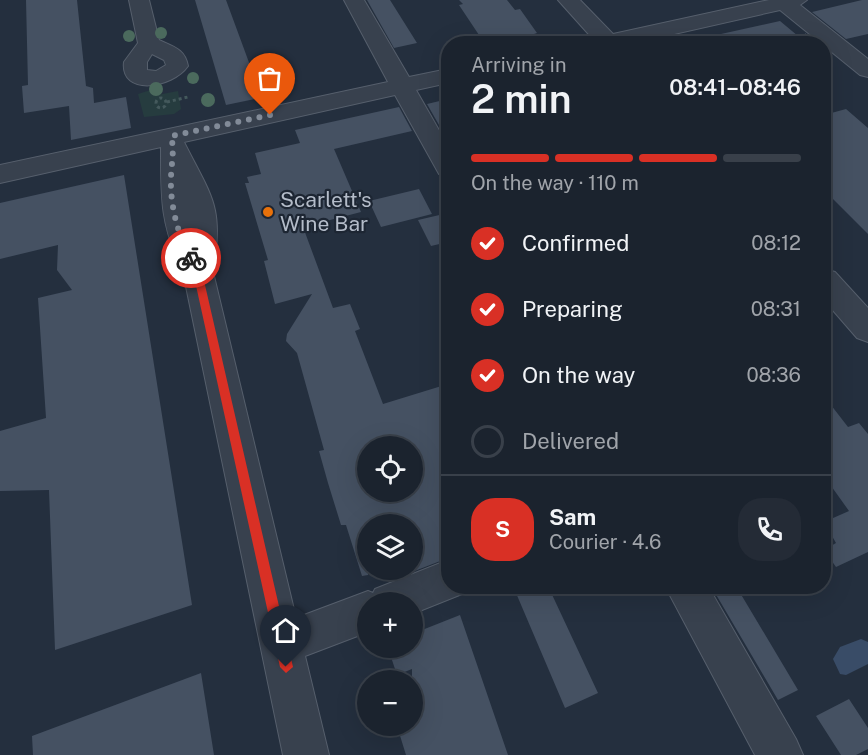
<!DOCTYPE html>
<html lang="en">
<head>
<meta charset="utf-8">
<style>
  :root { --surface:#1b232e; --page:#242b36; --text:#f1f3f6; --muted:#a0a4aa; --line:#39404a; --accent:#d93025 }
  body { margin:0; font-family:"Public Sans",sans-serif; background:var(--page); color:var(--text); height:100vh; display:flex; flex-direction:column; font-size:22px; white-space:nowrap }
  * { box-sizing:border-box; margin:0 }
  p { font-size:20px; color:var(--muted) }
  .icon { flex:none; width:33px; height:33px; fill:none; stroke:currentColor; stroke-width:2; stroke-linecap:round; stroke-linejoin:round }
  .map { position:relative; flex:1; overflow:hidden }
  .details { position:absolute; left:441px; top:36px; width:390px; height:558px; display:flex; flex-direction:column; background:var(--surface); border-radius:24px; box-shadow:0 6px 24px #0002,0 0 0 2px var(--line) }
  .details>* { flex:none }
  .tools { position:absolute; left:357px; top:436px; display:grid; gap:12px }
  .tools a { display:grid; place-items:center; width:66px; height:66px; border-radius:50%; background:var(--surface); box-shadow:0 6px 24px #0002,0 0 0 2px var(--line); font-size:30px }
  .pin { position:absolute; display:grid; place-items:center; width:51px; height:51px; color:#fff; margin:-62px -26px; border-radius:50% 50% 50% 0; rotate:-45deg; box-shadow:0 0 6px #0007 }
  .pin .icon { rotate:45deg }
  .courier { position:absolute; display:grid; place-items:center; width:60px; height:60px; margin:-30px; border:4px solid #d93025; border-radius:50%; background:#fff; color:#222; box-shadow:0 2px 8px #0007 }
  .headline em { font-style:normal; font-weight:600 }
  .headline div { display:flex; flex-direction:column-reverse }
  .headline { display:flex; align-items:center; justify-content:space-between; height:102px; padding:0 30px }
  h1 { font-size:39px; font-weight:600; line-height:45px }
  .bar { display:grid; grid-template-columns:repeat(4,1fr); gap:9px 6px; align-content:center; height:72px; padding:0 30px }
  .bar i { height:8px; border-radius:4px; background:var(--line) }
  .bar .selected { background:var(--accent) }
  .bar p { grid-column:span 4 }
  .line { display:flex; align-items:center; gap:15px; padding:0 30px; border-top:2px solid var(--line) }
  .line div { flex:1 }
  .round { display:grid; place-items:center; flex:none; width:63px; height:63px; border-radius:24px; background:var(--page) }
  ol { padding:0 30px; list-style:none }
  li { display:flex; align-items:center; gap:18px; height:66px }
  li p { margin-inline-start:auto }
  li .icon { padding:6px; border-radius:50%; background:var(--accent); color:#fff; stroke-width:4 }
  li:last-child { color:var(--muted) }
  li i { width:33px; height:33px; border:3px solid var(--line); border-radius:50% }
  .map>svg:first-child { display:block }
</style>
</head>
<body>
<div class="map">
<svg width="868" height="755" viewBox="0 0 868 755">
  <rect width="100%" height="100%" fill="#242f3e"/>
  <path fill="#263c3f" d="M160,87L157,95L178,91L181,109L174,114L144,117L138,94Z"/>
  <path fill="#394c67" d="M861,639L868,642V664L846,675L840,674L833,659L840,647Z"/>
  <path fill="#455162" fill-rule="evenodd" d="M26,0H77L86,86L93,88L94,103L126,97L131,128L71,140L69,106L24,113L22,86L28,85Z
    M195,0H226L258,87L256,88L260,98L226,105Z
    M367,0H390L417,43L394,48Z
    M459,0H507L515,10L520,9L537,33L534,34L538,39L518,44H485L459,5L463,4Z
    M862,0H868V34L846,39L812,12Z
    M780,21L804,41L805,33L818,44H722L721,34Z
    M448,99V123L439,125L427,104Z
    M399,107L412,131L334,149L361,212L303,227L333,308L350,304L360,329L355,331L383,404L448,384V558L412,572V525H368V575L362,576L346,525H341L328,483L319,451L324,450L297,353L286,341L287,334L312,294L275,304L264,261L268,260L245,183H249L247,177L261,174L255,153L300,143L295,130ZM368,447H412V492H368Z
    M846,109L868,128V234L824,190V115Z
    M124,175L192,605L55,650L49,490L0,491V431L46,418L38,298L72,290L57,270L58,245L0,259V203Z
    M419,189L432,214L381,227L369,201Z
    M448,213V242L431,246L418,220Z
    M824,396L848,427L859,423L868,434V552L836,567L824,550L836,543L824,522L849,511L824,476Z
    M513,586H548L598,693L565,708Z
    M711,586H736L798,690L778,700Z
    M460,615L508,755H406L397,726H412V669L397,675L388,648H412V634Z
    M201,673L214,755H33L32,736Z
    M849,699L868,728V749L856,755H841L816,716Z"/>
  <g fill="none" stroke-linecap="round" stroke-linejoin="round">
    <defs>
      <path id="minor" d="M129,0H149L159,40C174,47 185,49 188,66C172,89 120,96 124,62L138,43ZM152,54L164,60L166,65L156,71L147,70V62Z
        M344,0H364L409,77L448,69V83L416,90L448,146V177L439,174L395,95L184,142C212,198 224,205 213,272L296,618L368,591L373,593L375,589L448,560V586H465L462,594L412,614V603H368V632L305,656L329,755H283L183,272C160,224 161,198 161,147L0,183V165L388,82Z
        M558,0H580L613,34L769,0H807L800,5L868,59V77L860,75L780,10L630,44H587L593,39Z
        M824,269L835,272L868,308V342L857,338L824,300Z
        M665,586H708L796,739L803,755H755Z"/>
    </defs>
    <use href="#minor" stroke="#565f6c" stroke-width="2"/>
    <path stroke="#44595c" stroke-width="3" stroke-dasharray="3 3" stroke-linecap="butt" d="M156 103a5 5 0 1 1 10 0a5 5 0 1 1-10 0Z
      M167,102L188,97"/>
    <use href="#minor" fill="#38414e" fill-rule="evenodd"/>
  </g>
  <g fill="#4b6a5d">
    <circle cx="161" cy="33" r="6"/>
    <circle cx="129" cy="36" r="6"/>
    <circle cx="193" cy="78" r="6"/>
    <circle cx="156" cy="89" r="7"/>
    <circle cx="208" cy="100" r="7"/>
  </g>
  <path fill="#d93025" d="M188,256H194L202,272L293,667L286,673L280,667L193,272Z"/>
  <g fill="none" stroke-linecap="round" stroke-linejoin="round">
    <path stroke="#828b98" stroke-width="6" stroke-dasharray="0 10.8" d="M191,258C178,236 170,205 171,179C171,164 175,152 171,136L270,115"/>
  </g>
  <circle fill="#e8710a" stroke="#1d2633" stroke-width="2" cx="268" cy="212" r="6"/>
  <g text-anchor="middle" stroke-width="4.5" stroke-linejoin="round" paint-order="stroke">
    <g font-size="21" fill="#b4bcc9" stroke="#1d2633" text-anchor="start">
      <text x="280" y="207">Scarlett's<tspan x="280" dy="24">Wine Bar</tspan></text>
    </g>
  </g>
</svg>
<div class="tools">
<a><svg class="icon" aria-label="locate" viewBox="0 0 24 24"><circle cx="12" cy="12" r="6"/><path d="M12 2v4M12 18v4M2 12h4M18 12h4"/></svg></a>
<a><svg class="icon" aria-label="layers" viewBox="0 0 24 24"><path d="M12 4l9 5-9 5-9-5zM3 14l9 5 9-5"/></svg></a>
<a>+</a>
<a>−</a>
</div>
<div class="pin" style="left:270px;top:115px;background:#ea580c"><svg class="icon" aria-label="bag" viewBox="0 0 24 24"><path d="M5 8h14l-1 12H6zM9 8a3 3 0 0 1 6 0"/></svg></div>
<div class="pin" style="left:286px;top:667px;background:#1f2937"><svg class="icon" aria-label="home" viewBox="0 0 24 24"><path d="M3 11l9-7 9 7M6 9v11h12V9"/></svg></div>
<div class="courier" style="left:191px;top:258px"><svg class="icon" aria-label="bike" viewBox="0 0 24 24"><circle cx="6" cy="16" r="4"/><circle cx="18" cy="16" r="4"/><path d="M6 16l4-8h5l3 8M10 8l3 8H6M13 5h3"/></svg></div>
<section class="details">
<div class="headline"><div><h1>2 min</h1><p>Arriving in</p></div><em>08:41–08:46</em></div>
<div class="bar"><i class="selected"></i><i class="selected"></i><i class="selected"></i><i></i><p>On the way · 110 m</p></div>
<ol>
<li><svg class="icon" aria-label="check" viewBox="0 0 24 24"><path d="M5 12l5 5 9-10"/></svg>Confirmed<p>08:12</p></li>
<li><svg class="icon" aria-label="check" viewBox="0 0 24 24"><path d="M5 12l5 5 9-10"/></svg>Preparing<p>08:31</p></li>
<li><svg class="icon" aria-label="check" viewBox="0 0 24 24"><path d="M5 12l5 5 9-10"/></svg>On the way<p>08:36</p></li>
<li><i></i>Delivered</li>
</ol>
<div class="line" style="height:108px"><b class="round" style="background:var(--accent);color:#fff">S</b><div><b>Sam</b><p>Courier · 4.6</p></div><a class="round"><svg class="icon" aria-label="phone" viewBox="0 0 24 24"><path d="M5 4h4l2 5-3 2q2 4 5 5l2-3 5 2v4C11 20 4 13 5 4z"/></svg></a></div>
</section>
</div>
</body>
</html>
